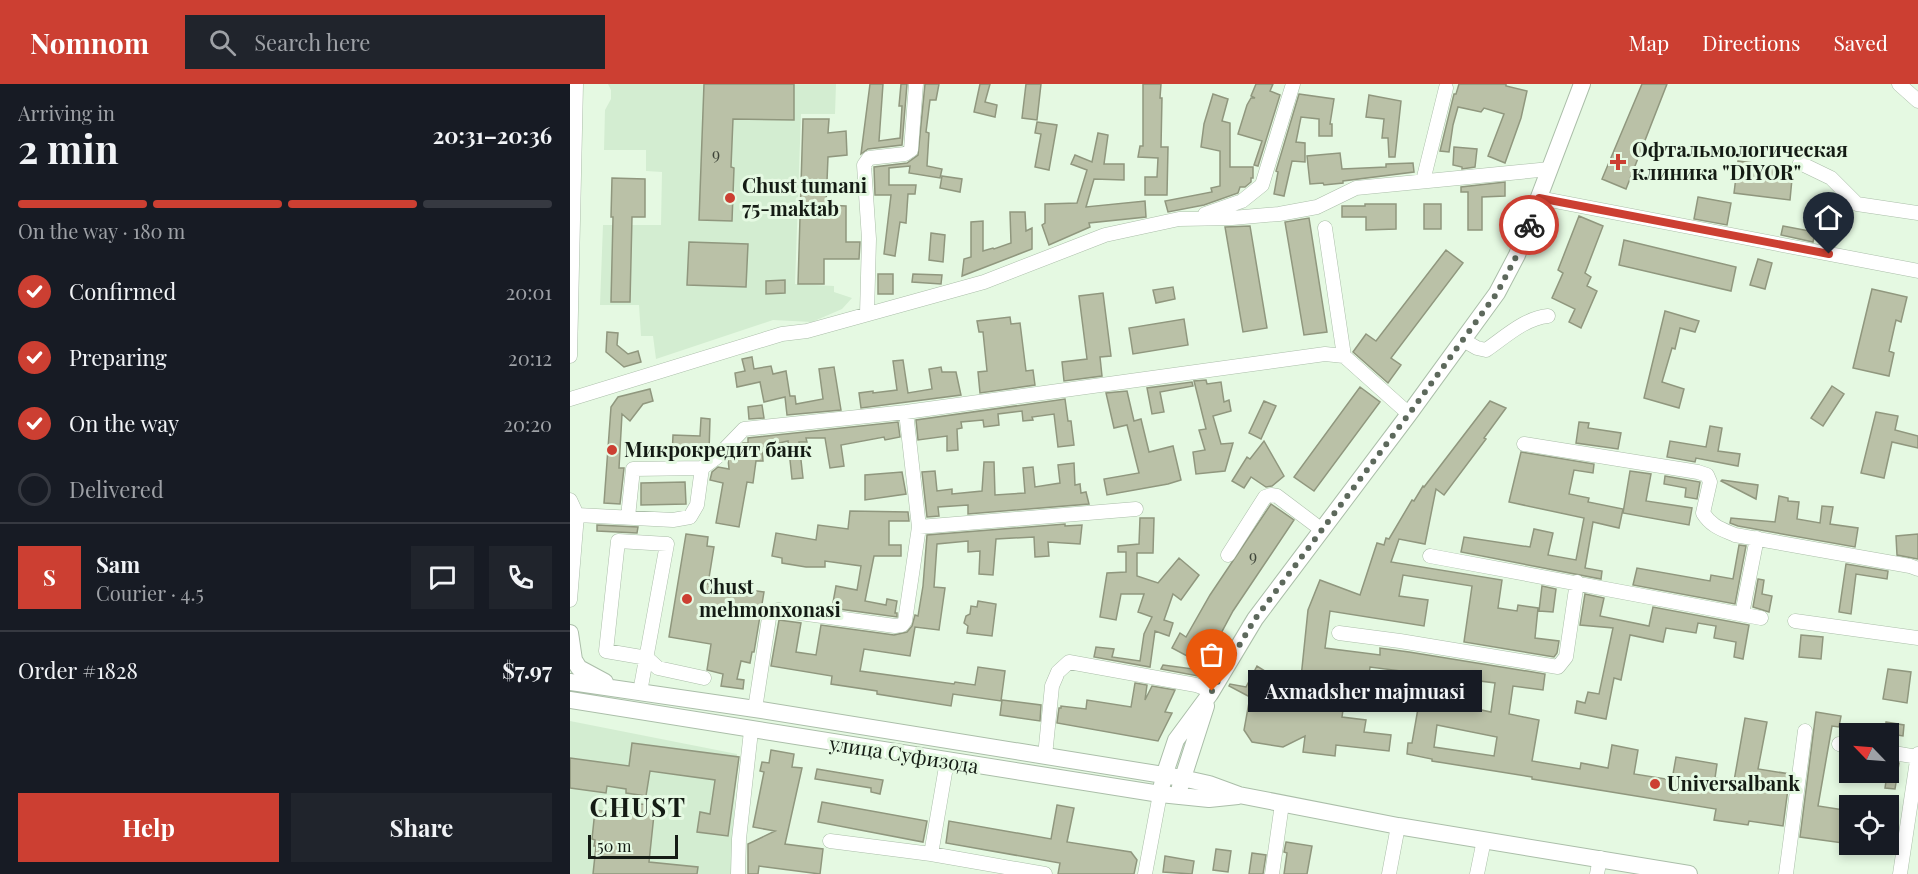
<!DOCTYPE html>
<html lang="en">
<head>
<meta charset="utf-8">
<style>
  :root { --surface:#171b24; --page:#20242c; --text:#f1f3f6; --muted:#9ea1a6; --line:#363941; --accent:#cc3f32 }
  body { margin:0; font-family:"Playfair Display",serif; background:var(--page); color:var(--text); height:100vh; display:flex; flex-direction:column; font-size:22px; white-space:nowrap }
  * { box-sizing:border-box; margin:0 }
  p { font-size:20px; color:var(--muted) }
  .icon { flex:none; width:33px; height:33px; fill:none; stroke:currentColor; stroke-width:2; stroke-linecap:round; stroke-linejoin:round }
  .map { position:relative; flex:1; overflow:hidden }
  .sheet { display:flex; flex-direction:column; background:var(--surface); width:570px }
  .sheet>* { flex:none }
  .needle { width:39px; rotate:295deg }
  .tools { position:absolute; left:1269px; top:639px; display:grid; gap:12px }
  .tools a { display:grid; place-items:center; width:60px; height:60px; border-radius:0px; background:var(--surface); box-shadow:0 3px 9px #0003; font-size:30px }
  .scale { position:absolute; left:18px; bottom:15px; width:90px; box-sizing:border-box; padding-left:6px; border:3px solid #141b14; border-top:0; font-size:16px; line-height:21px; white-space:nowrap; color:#141b14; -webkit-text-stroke:4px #e5f9e2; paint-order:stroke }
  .pin { position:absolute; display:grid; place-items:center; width:51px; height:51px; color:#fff; margin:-62px -26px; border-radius:50% 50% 50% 0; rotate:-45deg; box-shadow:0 0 6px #0007 }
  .pin .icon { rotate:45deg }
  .courier { position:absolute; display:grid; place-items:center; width:60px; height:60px; margin:-30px; border:4px solid #cc3f32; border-radius:50%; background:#fff; color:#222; box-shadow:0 2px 8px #0007 }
  .bubble { position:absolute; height:42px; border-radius:0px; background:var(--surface); box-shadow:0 3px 9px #0003; font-size:20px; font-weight:700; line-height:42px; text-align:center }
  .summary em { font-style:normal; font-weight:700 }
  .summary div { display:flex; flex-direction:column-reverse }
  .summary { display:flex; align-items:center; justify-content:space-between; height:102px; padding:0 18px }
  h1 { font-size:39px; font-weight:700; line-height:45px }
  .bar { display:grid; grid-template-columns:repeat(4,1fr); gap:9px 6px; align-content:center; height:72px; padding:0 18px }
  .bar i { height:8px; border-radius:4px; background:var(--line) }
  .bar .selected { background:var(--accent) }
  .bar p { grid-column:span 4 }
  .line { display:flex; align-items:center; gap:15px; padding:0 18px; border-top:2px solid var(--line) }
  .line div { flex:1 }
  .round { display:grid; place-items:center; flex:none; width:63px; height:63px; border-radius:0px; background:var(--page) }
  ol { padding:0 18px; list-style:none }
  li { display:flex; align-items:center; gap:18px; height:66px }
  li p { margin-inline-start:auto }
  li .icon { padding:6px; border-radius:50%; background:var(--accent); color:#fff; stroke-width:4 }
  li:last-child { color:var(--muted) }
  li i { width:33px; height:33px; border:3px solid var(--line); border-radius:50% }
  .cta { display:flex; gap:12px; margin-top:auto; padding:12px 18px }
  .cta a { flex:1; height:69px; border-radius:0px; background:var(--accent); color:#fff; font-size:24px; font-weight:700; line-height:69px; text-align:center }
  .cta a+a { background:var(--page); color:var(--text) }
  header { display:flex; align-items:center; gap:36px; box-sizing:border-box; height:84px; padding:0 30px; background:var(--accent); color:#fff }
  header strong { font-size:28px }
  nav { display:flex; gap:33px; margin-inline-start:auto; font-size:21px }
  .search { width:420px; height:54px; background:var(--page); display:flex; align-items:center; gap:15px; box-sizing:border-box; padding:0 21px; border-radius:0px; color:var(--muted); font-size:22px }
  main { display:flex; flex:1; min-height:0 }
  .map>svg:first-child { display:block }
</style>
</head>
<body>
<header>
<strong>Nomnom</strong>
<div class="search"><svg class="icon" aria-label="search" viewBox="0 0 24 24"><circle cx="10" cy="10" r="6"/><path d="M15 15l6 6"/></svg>Search here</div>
<nav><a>Map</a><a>Directions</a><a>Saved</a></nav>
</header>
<main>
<section class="sheet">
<div class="summary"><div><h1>2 min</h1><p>Arriving in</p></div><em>20:31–20:36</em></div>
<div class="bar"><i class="selected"></i><i class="selected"></i><i class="selected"></i><i></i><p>On the way · 180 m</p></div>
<ol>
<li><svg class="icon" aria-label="check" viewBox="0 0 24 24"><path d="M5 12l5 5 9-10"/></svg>Confirmed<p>20:01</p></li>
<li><svg class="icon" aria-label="check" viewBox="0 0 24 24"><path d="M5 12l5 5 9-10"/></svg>Preparing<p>20:12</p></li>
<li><svg class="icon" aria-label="check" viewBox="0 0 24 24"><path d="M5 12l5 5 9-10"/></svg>On the way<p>20:20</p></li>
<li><i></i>Delivered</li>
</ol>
<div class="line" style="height:108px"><b class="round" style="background:var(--accent);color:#fff">S</b><div><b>Sam</b><p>Courier · 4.5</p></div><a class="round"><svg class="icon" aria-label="chat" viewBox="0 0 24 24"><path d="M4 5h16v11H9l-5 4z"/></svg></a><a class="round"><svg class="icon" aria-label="phone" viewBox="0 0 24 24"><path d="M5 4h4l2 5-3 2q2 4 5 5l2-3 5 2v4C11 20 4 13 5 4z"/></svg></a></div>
<div class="line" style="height:78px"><div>Order #1828</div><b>$7.97</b></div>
<div class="cta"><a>Help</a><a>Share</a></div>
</section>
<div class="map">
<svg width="1348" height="790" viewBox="0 0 1348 790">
  <rect width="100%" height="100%" fill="#e5f9e2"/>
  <path fill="#d3edd1" d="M38,0H266L265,30H231L225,200L264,202V208L282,214L272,225L242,238L203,236L86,275L83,252H71L69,221H30L33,141H91L92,88L76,87V66H34L35,26L41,15V6Z
    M0,637L167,670L161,790H0Z"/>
  <path fill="#bac1a7" stroke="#90977e" stroke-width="1.5" fill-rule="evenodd" d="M134,0H224V36L163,35L161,83L164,84L162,137L129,136Z
    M300,0H313L309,57L330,54L332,22H329L331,0H337L332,61L298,65L291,70Z
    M355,0H369L366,16H360L356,48L359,49L357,82L372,85L370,94L339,89L340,82L319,84V101H346L345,110H338L336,139L330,138L325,172L314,170L321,111H305L304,83L337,79L348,71Z
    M410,0H420L415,18L427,21L425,33L404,28Z
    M456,0H471L467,36L452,34Z
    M573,0H591L590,14H592L591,63H598L597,111H575V93H587L588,74L568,73L570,62H573Z
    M686,0H703L700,7L710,11L688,82L684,81L692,57L668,50L677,21L681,14H685L681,12Z
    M889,0H936V2L957,7L951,34L935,79L918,72L934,30L914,24L911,28L888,23L883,41L879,68L870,67L884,10H886Z
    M1072,0H1097L1056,105L1032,95Z
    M643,10L658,15L652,37L660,39V83H683V94H681V98L675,103H670L668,109L634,121L598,128L595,117L642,108L641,104L650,102V67L631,63L634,40Z
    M729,10L764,15L760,40H762V52H749V35L731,33L726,58L735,59V78L722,77L714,112L704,110L708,88L706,87Z
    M799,11L831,17L825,73H819L818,54H812L814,35L796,33Z
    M233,35H259L258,49L276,47L277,71L258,73L256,121L276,122V158H290L289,175H254V200H228Z
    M467,38L487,41L479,86L465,83L471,50L465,49Z
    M528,49L538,51L534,80H554V96L524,95L516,123L575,117L576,133L519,139L520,143L479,161L472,141L475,139V120L507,119L517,86L501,80L505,71L522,78Z
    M884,63L907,65L905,83L892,85V83L883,81Z
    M770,69L772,85L816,83V80L843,79L844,88L773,97V99L754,101L753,99L740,100L737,72Z
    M1168,77L1223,84L1220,116L1164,109Z
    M372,92L392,95L390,108L370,104Z
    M42,94L75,95V133H62L60,218H41L43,133H41Z
    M935,98V112L912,113V146H898V108H891V103Z
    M1128,113L1161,119L1157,141L1124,135Z
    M795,120H826V145L796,146V133H772V122H795Z
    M854,120H871V145H854Z
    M440,128H455L456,147L462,144V165L392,192L394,175L401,173V138L413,137V167L423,164L424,165L441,159Z
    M1009,132L1033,142L1015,189L1021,193L1017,202L1027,207L1011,244L999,238L1005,225L982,214L993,189L988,186Z
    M739,134L757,248L734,251L715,138Z
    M680,142L697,244L673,248L655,143Z
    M1213,142L1245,148L1243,158L1211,151Z
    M361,149L375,151L373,178L359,176Z
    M1054,156L1166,183L1161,207L1049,181Z
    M119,158L178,160L176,203L117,201Z
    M876,166L893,179L821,274L831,281L818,299L783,268L796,250L806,257Z
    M1188,175L1202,179L1195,205L1180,201Z
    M308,190H323V210H308Z
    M343,190L372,191L371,200L342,198Z
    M215,196V209L196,210V197Z
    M603,203L605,215L586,219L583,206Z
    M1302,205L1337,213L1331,238L1326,236L1319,267L1324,269L1319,292L1283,284Z
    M533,209L541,272L530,273L532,292L494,297L492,278L517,275L509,212Z
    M1095,227L1129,237L1125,248L1110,244L1105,265L1102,264L1092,298L1114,305L1109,324L1074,314Z
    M440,233L441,240L450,239L456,287L463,286L465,301L410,309L408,288L417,287L413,248H409L407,237Z
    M614,235L618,261L563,270L559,244Z
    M37,248L48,249L47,261L58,270L68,267L71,278L54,283L36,268Z
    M182,273L184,285L201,282L203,290L216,287L220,312H225L226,320L253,315L249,285L264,283L271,326L217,331L215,313L194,318L190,298L167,303L165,289L175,287L172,275Z
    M333,276L338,309L362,305L359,285L371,283L372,288H386L391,311L291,324L289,309L303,307V309L327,306L323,277Z
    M636,296L637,300L651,298L654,318L659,316L661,327L643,332L651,360L663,359L655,387L626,390L623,368L635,366L629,346L636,345L624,297Z
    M622,298L623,302L590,308L594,328L582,330L577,304Z
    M1262,302L1274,310L1253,342L1241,334Z
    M790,303L810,318L744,407L724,393Z
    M80,305L83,317L73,320L60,337L52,330L49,384H54L50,420L34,419L41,323L48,313Z
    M557,307L564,337L571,335L579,368L603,362L611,396L598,400L537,411L534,395L569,389L557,341L544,344L536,309Z
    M495,315L498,337H501L504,361L488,363L484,330L462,333L463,336L453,337L452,327L428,330L429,341L414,343L413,336L391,338L392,344L387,345L388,366L377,367V352L348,356L346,336Z
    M694,317L706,322L691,355L679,349Z
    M920,317L936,324L914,354L916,355L874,411L866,405L855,460L829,455L821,478L932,496L928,524L947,527L948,521L968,524L965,554L989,557L987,569L984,573L894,558L902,502L833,491L829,512L858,516L854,542L760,527L755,564L810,571V564L839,568L975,590L973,606L943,602L939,630L969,636L962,677L1010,685L1011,679L1038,684L1042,661L1068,666L1064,690L1102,696L1106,673L1147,680L1145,694L1164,697L1175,634L1197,638L1188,685L1220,690L1213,742L1179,737L1178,741L1144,736L1146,725L962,695V693L862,677V675L837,670L838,659H842L850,613L921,628L925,599L800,583L797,607L776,605L772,633L796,636L794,648L821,651L819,667L766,661L765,672L733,668L735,652L713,663L682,658L674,646L680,613L659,602L660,600L676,603L687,582L695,587L686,605L729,613L738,526L750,496L790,511L807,459L814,461L816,454L819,455L842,416L844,417L853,402L854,403ZM867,641L927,653L924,672L864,663Z
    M192,321L194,334L179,335L178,323Z
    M1306,328L1328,332L1325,346L1348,352V364L1322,358L1314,394L1291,389Z
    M131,334L140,335L139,368L131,373H102L103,351L130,352Z
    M328,338L330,353L315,356L314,353L271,361L274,382L260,384L255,354H236L237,358H229L233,394L222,395L218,357L192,363L193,377H186L183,399L177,398L169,443L146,439L153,399L140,396L142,388L148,383L159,385L158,375L165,368L174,367L173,359H178V354Z
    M1009,338L1019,339L1018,344L1051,349L1048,365L1006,359Z
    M1140,342L1152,344L1148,367L1170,370L1168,382L1126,374L1125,378L1097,373L1100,357L1136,363Z
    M694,357L714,392L702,402L696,403L681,393L674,404L662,397L677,373L680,375Z
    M951,368L1024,380L1023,389L1004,386L999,410L1019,414L1018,418L1053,425L1049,444L1023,438L1015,484L1032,487L1031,495L891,468L894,453L960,463L964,445L983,449L978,471L1006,476L1014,434L939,418Z
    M414,378H424L425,411L455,409L453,384L463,383L465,403L490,399L488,381L504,379L505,401L510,400L511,409L516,408L519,420L398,430V421L368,423L369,432L357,433L352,388L365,387L367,407L382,405V410L412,407Z
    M1060,387L1081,390L1076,417L1122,424L1119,441L1053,429Z
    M332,388L336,410L295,416V391Z
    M1095,392L1130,398L1127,415L1115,413L1116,404L1094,400Z
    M1152,396L1188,401L1186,415L1151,397Z
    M115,398L116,420L71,421V399Z
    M1209,412L1218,414V417L1229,418L1227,435L1250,439L1252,422L1263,423L1260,440L1288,444L1285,463L1168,442L1160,439L1161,434L1205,438Z
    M701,420L724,436L663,527L634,581L602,564L610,549L616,553L640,511Z
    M280,427L338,428L339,437H319V461H331V472H304L295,517L316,521L317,515L327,517L325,529H327V533L262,524L266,502L287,506L291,482L255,477V483H236L212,479V474L202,472L206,449L246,456L248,441L278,445Z
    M570,434H584L583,469H567V492L588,499L609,474L629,491L611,516L603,510L594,536L603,539L599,552L585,547L580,583L524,573L526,563L544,565L542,573L570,577L574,550L582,533L568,528L574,510H551L546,536L530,533L537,489L556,488V468H548V462L569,460Z
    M495,440V442L512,441L510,460L478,458L479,472L465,473L464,453L426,455L423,491L409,490L410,467L398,468V457L367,460L364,503L375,504L369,546L345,543L340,572L294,565L290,587L384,600L385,598L405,601L408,583L435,587L431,617L383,610L381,622L307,610V607L261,600L262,592L201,582L209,536L231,539L226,568L246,571L251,541L324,551L337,548L342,542L345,531L348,532L353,502L357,451Z
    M27,441L68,443L67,449L27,447Z
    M116,450L138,453L137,462L144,463L138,500L194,508L184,568H182L180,579L171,577L167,595L174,596L173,605L151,602L153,590L137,586L141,560L99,553Z
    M1348,450V475L1327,471L1326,452Z
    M1169,461L1176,462L1165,520L1063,501L1067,484L1140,497L1141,491L1163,495Z
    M1276,480L1318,487L1317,495L1286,490L1281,530L1269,528Z
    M1188,495L1194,496L1192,510L1202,512L1199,528L1183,523Z
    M972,502L986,505L983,528L969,527Z
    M1015,510L1034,514L1030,532L1079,542L1083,523L1179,541L1173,575L1164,573L1166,558L1144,554L1146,542L1128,539L1126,549L1096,544L1093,558L1060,551L1051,596L1044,594L1036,635L1005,629L1007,617L1015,619L1018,608L1029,610L1043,544L1010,541Z
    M408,517L426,520L422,552L397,549L398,542L394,539L396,532L400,530L401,522L407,523Z
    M1231,551L1253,553L1251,575L1229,573Z
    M593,581L631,586L628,592L591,585Z
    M1318,585L1341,588L1337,619L1313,615Z
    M565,599L577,601L575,616L582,602L605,606L595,628L602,629L588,657L487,639L489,624H491V622L516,625L517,616L561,623Z
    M432,616L471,621L470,637L430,631Z
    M1246,628L1271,632L1269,643L1262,642L1248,722L1280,727V760L1230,753Z
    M1316,638L1334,641L1333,652L1315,649Z
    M62,659L169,673L158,752L127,748L130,728L140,730L145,696L80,687L76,712L56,709V705L37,702L36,709L0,704V674L59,682Z
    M201,666L224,670L222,683L232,684L215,760L253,765L250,790L189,782L188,790H178V760L205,747L183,743L194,688L190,687L192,678L199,679Z
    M1319,677L1329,679L1325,705L1315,704Z
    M247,685L313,696L310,710L301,708V704L245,695Z
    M252,718L357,737L353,758L248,738Z
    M69,720L85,721L79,778L128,783L127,790H23L26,762H24L25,756L22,755L25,726L68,731Z
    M487,721L504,724L497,758L561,768L567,776L564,790H488L490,779L376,759L379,737L481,755Z
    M716,758L742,762L737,790H714L717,769L714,768Z
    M646,765L661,767L658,788L643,786Z
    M682,769L696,771L693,790H679Z
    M595,772L624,777L622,790L593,788Z"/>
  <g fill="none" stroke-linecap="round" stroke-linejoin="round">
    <defs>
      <path id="minor" d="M1329,0L1348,17
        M1230,79L1261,94L1287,120L1348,129
        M853,97L876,4
        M969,114L1348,187
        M635,130L672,117L692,101L723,0
        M755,144L774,272
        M297,230L299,155L294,81L299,74L335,70L341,66L346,0
        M893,256L907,264L916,266C935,253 955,234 978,232
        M0,272L6,0
        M0,315L212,250L237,247L414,198L535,151L609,135L662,134L709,130L747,123L786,104L980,85
        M954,360L1128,388L1137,391L1140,398L1133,429C1141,442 1151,445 1165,451L1340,482L1348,485
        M132,384L147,373L174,345L336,328L755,270L774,272L839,330
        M0,416L7,431L0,516
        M0,430L7,431L103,436L120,433L127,421L132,384L63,385L58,433
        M349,443L566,425
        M658,471L695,413L701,411L707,412L752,446
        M860,472L1191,534
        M1172,530L1187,454
        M1225,537L1348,554
        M769,549L830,557L988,583L996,573L1007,498
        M70,608L97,460L48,457L36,567L77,574L88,584L134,594
        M185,625L199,534L202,529L208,526L325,542L332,541L335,537L349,443L336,328
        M1269,660L1280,662
        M1318,668L1348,673
        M475,672L482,602L488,588L499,578L626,601L642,607
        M260,757L361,770L475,790
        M361,770L377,677
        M168,790L169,755L181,647
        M575,790L590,710
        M702,790L712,720
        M819,790L828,742
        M907,790L914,756
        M1027,790L1030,774
        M1216,790L1235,647
        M1330,790L1348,670"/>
      <path id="major" d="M0,549L4,576L9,584L35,598
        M0,598L185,625L612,694L639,700L669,711L828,742L1119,790
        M0,616L590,710L639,715L668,712
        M610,703L636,622
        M590,710L594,692L606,656L640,610L685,535L839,330L927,209L947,171L1012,0"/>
    </defs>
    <use href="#minor" stroke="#abbea9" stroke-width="15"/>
    <use href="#major" stroke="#abbea9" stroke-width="18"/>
    <use href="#minor" stroke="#fff" stroke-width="14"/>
    <use href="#major" stroke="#fff" stroke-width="16"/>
  </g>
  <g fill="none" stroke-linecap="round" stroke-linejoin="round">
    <path stroke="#5d695c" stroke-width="6" stroke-dasharray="0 10.8" d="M642,607L685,535L839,330L927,209L947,171L959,141"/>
    <path stroke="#cc3f32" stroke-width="8" d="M959,141L969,114L1259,170"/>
  </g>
  <g fill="#cc3f32" stroke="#e5f9e2" stroke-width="2">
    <path d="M1045 69h6v6h6v6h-6v6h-6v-6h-6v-6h6z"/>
    <circle cx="160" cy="114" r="6"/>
    <circle cx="42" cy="366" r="6"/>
    <circle cx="117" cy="515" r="6"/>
    <circle cx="1085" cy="700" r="6"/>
  </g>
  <g text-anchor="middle" stroke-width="6" stroke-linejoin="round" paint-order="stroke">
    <g font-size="16" fill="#3e4439">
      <text x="146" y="76">9</text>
      <text x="683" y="478">9</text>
    </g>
    <g font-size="20" font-weight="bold" fill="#141b14" stroke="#e5f9e2" text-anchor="start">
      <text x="1062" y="73">Офтальмологическая<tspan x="1062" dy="23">клиника "DIYOR"</tspan></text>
      <text x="172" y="109">Chust tumani<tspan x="172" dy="23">75-maktab</tspan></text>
      <text x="54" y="373">Микрокредит банк</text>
      <text x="129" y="510">Chust<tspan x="129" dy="23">mehmonxonasi</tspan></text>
      <text x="1097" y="707">Universalbank</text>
    </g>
    <g font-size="20" fill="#141b14" stroke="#e5f9e2">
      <text transform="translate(334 671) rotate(9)" y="7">улица Суфизода</text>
    </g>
    <g font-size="26" font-weight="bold" letter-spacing="1.5" fill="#141b14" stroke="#e5f9e2">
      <text x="68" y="733">CHUST</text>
    </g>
  </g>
</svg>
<div class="tools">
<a><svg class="needle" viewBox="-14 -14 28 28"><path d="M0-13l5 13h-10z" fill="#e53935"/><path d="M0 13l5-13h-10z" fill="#9ea1a6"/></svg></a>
<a><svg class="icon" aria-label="locate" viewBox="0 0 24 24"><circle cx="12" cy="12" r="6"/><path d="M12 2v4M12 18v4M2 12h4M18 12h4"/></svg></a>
</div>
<div class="scale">50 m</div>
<div class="pin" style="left:642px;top:607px;background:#ea580c"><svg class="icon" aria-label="bag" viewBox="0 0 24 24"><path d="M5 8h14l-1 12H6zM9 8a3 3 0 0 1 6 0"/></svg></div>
<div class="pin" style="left:1259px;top:170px;background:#1f2937"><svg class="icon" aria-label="home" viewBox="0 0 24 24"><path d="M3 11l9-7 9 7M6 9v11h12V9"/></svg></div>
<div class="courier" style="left:959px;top:141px"><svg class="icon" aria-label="bike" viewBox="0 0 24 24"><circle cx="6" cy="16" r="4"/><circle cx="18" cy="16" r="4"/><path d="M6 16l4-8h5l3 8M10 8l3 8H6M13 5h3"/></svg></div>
<div class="bubble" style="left:678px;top:586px;width:234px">Axmadsher majmuasi</div>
</div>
</main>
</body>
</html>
